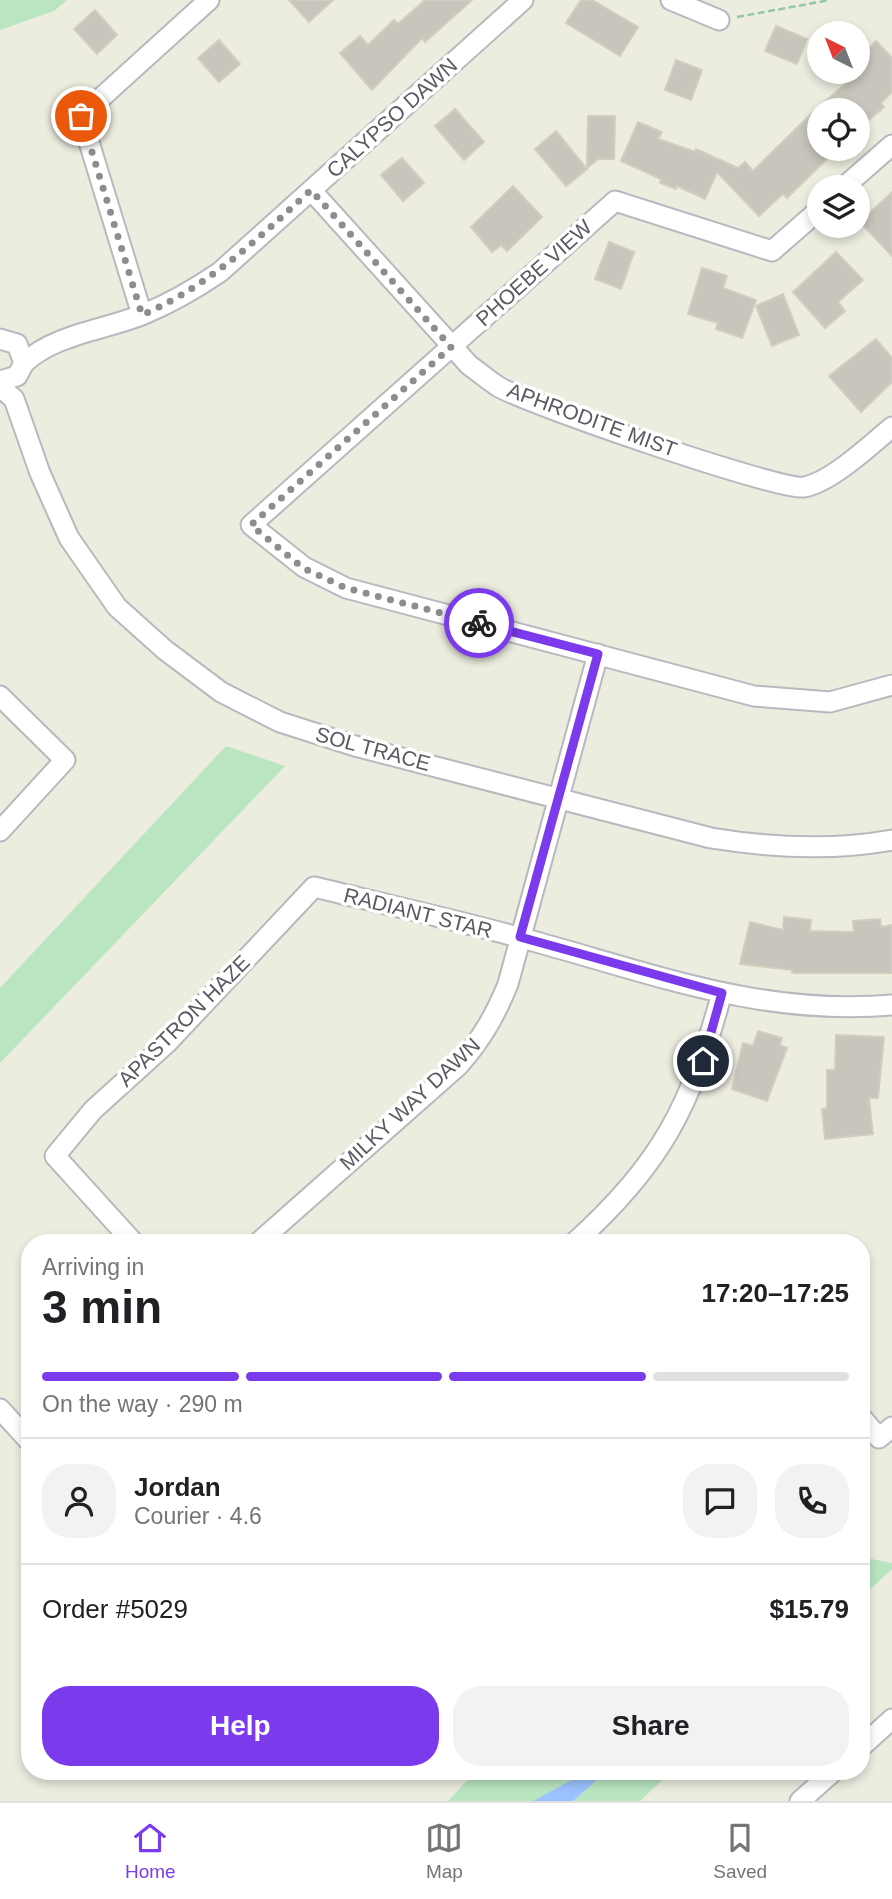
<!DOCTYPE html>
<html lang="en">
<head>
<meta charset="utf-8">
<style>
  :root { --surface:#fff; --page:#f2f2f2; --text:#202124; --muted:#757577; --line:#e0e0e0; --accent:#7c3aed }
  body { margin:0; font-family:Arial,sans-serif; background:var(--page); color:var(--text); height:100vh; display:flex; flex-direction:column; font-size:26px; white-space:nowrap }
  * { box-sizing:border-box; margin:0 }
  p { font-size:23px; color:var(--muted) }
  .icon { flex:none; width:38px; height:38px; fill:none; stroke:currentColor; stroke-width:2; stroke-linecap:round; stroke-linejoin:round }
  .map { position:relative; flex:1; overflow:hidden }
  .details { position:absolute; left:21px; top:1234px; width:849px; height:546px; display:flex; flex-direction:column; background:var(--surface); border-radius:28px; box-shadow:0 4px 10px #0003 }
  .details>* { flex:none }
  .needle { width:46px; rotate:318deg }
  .controls { position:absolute; left:807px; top:21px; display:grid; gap:14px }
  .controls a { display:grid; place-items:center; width:63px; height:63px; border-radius:50%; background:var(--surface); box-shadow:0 4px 10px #0003; font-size:35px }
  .pin { position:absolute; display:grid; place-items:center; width:60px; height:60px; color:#fff; margin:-30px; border:4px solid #fff; border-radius:50%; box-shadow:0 2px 7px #0007 }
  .courier { position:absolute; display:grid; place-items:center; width:70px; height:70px; margin:-35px; border:5px solid #7c3aed; border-radius:50%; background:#fff; color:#222; box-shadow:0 2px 9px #0007 }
  .headline em { font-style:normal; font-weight:800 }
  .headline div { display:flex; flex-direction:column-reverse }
  .headline { display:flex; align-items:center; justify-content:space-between; height:119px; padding:0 21px }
  h1 { font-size:46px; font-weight:800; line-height:52px }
  .bar { display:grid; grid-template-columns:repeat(4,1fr); gap:10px 7px; align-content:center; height:84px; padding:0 21px }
  .bar i { height:9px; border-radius:5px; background:var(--line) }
  .bar .selected { background:var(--accent) }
  .bar p { grid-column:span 4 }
  .line { display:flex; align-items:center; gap:18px; padding:0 21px; border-top:2px solid var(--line) }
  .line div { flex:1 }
  .round { display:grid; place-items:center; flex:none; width:74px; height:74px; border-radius:28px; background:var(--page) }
  .primary-button { display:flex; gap:14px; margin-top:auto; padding:14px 21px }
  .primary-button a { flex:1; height:80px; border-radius:28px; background:var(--accent); color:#fff; font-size:28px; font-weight:800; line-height:80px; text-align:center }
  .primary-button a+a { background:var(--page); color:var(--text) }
  .menu { display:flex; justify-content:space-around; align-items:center; height:98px; border-top:2px solid var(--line); background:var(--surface); font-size:19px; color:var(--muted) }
  .menu a { display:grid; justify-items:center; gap:4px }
  .menu .selected { color:var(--accent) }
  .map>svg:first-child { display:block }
</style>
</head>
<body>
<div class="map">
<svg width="892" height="1801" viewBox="0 0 892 1801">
  <rect width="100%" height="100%" fill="#ececdf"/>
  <path fill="#bae5c1" d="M0,0H67L54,11L0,30Z
    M226,746L285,766L0,1063V988Z
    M861,1557L892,1563V1569L861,1598Z
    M476,1771H672L640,1801H448Z"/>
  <path fill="#9cc3ff" d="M600,1771H607L573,1801H533L570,1781Z"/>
  <path fill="#c7c5bc" stroke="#d1cebd" stroke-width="2" d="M289,0H333L309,22Z
    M425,0H472L425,42L422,38L372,90L340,53L360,36L368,45L394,20L398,24Z
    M581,0H592L638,27L620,56L566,23Z
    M95,10L117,35L97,54L74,29Z
    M776,26L807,39L797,64L765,51Z
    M219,40L240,64L219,82L198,58Z
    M876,41L892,58V92L881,103L884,107L858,129V110H819V149H837L787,198L783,194L759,216L717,172L705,199L677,186L676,189L660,183L661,179L621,161L638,122L662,132L658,139L696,152V149L738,168L745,162L753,171L815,110L864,68L858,59Z
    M676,60L702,70L691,100L665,90Z
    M455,109L484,142L464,160L435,126Z
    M588,116H615L614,159H598L587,168Z
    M556,131L587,169L566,186L535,149Z
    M402,158L424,183L403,201L381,175Z
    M513,186L542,217L507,251L501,245L492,252L471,227Z
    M892,192V256L860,222Z
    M609,242L634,252L621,289L595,279Z
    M836,252L863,280L838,302L845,311L825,328L793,292Z
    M702,268L727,276L723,288L756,300L742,338L716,329L718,323L688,314Z
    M783,294L799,335L772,346L756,306Z
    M876,339L892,358V382L861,412L829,376Z
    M784,917L811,920L810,931L854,932L853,921L880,919L881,927L892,925V973H792L793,970L740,964L750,922L783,930Z
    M758,1031L782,1038L780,1045L787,1048L767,1101L732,1089L743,1043L753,1046Z
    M836,1035L884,1037L878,1098H869L873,1134L825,1139L822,1109L827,1108V1070H835Z"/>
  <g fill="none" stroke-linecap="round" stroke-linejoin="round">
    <defs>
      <path id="minor" d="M671,0L719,20
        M844,187L892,145
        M311,190L469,365C479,372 489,381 499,387C528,404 780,491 804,487C830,483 872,444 892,427
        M819,210L772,251L615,201L251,525L304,567L346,588L754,696L830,702L892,685
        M142,315L81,116L209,0
        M0,339L17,344L24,363L17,376L0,381
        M24,363C55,334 105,330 144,314C171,303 195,289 220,272L523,0
        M0,387L14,399L40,473L69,538L117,607L165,650L221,692L280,722L355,746L711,838C772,848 831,851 892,840
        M0,696L65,760L0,831
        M133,1242L55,1156L93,1110L167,1043L314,887C389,905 465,922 540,943C659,976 766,1016 892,1005
        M259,1242L458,1066C481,1040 495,1016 508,984L598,654
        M575,1242C662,1164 691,1105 722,993
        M0,1409L30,1442
        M861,1417L879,1438L892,1427
        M861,1747L892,1719
        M800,1801L834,1771"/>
    </defs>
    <use href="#minor" stroke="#b7b9bf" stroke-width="23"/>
    <path stroke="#93c6aa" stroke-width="2.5" stroke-dasharray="7 3.5" stroke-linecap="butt" d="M737,17L830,0"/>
    <use href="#minor" stroke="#fff" stroke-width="19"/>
  </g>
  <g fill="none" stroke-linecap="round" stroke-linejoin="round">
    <path stroke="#8c8e8d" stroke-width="7" stroke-dasharray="0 12.6" d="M81,116L142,315C212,284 256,240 311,190L451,347L251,525L303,568L346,588L479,623"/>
    <path stroke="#7c3aed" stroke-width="9" d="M479,623L598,654L520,937L722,993L703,1061"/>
  </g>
  <g text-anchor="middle" stroke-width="7" stroke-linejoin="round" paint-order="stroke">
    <g font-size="21" fill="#585b61" stroke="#fff">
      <text transform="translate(392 118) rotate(-42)" y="7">CALYPSO DAWN</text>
      <text transform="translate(534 273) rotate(-42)" y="7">PHOEBE VIEW</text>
      <text transform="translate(592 420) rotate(20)" y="7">APHRODITE MIST</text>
      <text transform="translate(373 749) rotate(15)" y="7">SOL TRACE</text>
      <text transform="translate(418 913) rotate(14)" y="7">RADIANT STAR</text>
      <text transform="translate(184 1021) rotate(-45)" y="7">APASTRON HAZE</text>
      <text transform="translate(410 1104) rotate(-43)" y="7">MILKY WAY DAWN</text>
    </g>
  </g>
</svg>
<div class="controls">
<a><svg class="needle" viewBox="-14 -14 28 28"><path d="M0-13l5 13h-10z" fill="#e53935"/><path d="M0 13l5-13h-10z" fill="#757577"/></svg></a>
<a><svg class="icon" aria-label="locate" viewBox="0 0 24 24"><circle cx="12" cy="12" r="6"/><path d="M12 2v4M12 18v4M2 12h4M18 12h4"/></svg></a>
<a><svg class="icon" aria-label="layers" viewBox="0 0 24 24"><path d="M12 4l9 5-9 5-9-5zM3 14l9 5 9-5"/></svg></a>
</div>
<div class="pin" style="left:81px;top:116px;background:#ea580c"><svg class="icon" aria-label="bag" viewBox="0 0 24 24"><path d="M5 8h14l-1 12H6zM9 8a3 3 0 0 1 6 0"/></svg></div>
<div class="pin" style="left:703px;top:1061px;background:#1f2937"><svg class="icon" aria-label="home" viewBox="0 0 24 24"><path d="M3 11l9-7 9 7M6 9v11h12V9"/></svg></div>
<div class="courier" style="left:479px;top:623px"><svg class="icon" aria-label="bike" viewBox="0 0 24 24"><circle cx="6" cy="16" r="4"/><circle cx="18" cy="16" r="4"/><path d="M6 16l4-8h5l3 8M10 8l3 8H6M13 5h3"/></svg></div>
<section class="details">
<div class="headline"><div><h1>3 min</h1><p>Arriving in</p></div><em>17:20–17:25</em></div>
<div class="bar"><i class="selected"></i><i class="selected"></i><i class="selected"></i><i></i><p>On the way · 290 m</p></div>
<div class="line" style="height:126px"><a class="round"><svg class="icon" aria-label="person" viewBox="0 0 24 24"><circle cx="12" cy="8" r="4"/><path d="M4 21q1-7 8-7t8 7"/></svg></a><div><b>Jordan</b><p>Courier · 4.6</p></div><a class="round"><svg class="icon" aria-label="chat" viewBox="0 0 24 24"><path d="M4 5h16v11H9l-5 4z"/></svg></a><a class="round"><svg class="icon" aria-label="phone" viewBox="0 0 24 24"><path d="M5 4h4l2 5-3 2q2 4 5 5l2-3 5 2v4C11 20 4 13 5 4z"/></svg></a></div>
<div class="line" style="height:91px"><div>Order #5029</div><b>$15.79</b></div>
<div class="primary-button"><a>Help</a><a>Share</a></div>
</section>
</div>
<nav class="menu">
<a class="selected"><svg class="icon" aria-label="home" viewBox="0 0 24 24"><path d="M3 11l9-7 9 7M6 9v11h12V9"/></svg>Home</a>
<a><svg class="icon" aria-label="map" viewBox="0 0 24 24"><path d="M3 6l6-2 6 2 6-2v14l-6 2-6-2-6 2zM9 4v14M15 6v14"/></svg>Map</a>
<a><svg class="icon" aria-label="saved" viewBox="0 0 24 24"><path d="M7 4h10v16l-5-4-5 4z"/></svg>Saved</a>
</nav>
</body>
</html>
